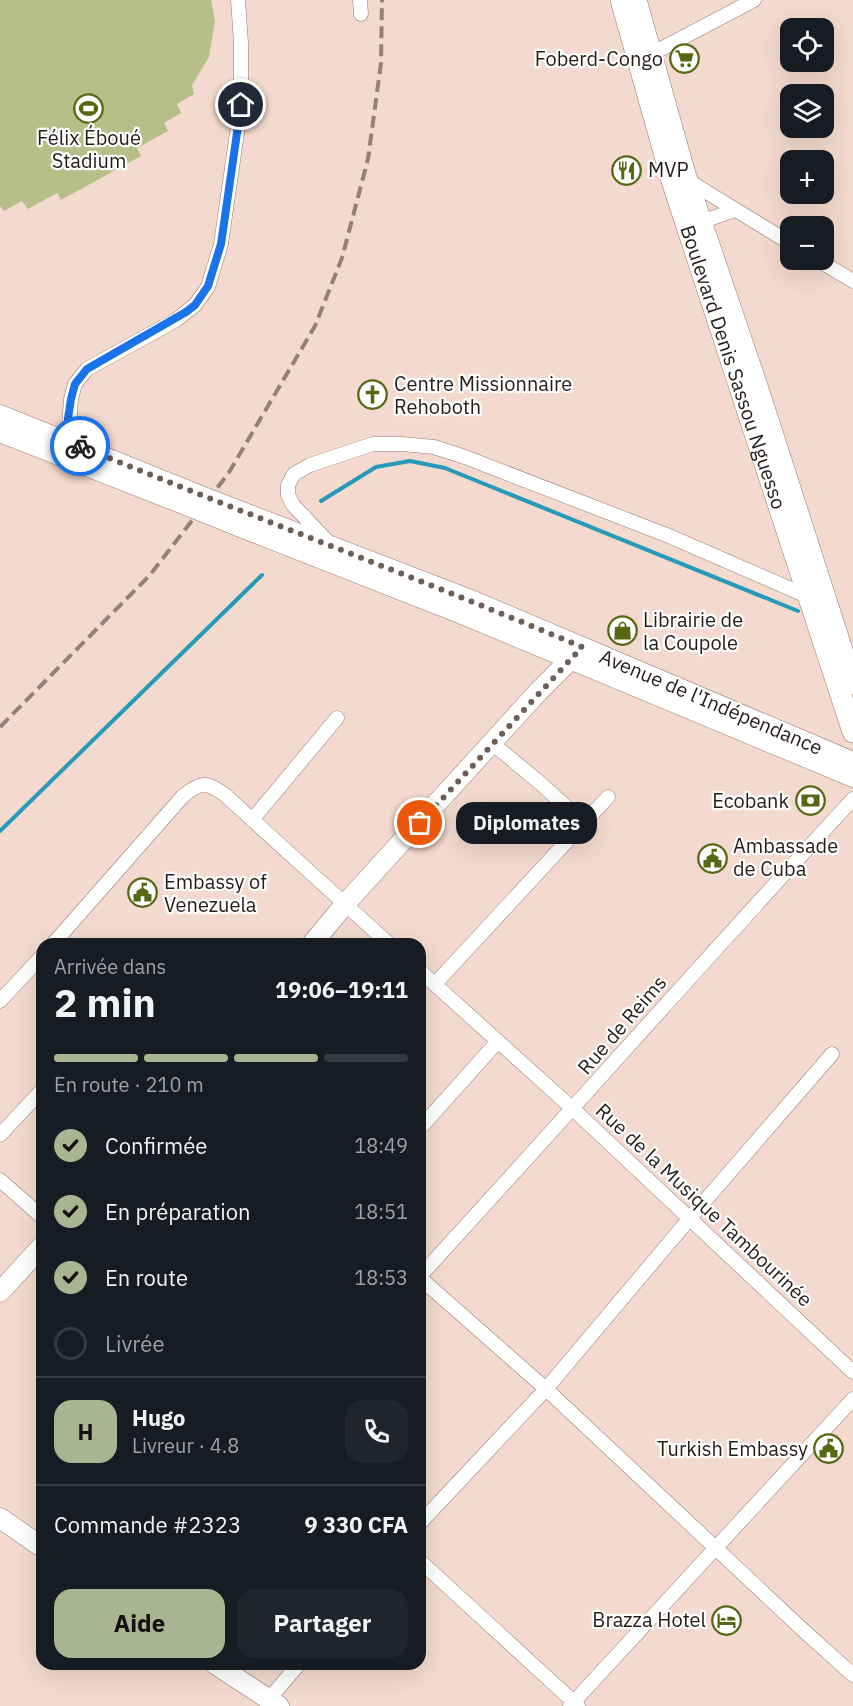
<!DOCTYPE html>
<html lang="fr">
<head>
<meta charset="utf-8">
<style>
  :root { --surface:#171b24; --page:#20242c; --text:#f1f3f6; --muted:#9ea1a6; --line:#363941; --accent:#abb490 }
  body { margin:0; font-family:"IBM Plex Sans",sans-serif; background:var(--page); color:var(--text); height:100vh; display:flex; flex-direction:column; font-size:22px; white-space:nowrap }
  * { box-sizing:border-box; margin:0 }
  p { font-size:20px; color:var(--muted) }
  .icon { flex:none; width:33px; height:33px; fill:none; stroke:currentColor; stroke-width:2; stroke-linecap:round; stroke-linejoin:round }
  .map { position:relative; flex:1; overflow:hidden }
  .drawer { position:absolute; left:36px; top:938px; width:390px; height:732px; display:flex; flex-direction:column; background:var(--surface); border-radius:18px; box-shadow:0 6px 24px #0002 }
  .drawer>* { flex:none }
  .buttons { position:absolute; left:780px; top:18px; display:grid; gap:12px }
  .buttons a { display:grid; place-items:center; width:54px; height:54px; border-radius:12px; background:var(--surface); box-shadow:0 6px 24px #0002; font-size:30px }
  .pin { position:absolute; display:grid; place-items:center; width:51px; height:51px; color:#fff; margin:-26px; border:3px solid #fff; border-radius:50%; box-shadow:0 2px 6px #0007 }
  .courier { position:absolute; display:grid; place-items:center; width:60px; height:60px; margin:-30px; border:4px solid #1a73e8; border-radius:50%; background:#fff; color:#222; box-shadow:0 2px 8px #0007 }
  .bubble { position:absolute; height:42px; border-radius:18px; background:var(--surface); box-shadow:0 6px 24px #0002; font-size:20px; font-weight:800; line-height:42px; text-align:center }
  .head em { font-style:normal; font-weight:800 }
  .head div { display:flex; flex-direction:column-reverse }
  .head { display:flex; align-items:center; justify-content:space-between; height:102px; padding:0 18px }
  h1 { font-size:39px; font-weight:800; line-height:45px }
  .bar { display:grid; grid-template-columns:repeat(4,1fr); gap:9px 6px; align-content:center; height:72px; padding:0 18px }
  .bar i { height:8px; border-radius:4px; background:var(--line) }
  .bar .active { background:var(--accent) }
  .bar p { grid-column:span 4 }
  .line { display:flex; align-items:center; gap:15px; padding:0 18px; border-top:2px solid var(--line) }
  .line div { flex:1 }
  .round { display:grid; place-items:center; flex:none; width:63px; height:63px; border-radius:18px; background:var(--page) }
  ol { padding:0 18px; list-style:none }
  li { display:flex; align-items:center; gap:18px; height:66px }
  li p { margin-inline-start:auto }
  li .icon { padding:6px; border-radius:50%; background:var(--accent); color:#111; stroke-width:4 }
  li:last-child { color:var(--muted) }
  li i { width:33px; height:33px; border:3px solid var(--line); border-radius:50% }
  .primary-button { display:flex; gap:12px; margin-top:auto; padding:12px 18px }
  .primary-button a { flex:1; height:69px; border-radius:18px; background:var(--accent); color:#111; font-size:24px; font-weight:800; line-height:69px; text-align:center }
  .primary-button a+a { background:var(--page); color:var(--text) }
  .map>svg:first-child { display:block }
</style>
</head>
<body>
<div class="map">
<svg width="853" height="1706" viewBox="0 0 853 1706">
  <rect width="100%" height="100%" fill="#f4dace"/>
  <path fill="#b6bf88" d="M0,0H211L215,21L209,57L192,85L194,94L177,104L181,113L164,123L168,131L137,148L141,156L61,200L57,193L28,209L22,201L4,211L0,206Z"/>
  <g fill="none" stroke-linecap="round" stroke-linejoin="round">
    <path stroke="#269ab8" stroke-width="4" d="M321,501L376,467L410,461L445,468L798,611
      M0,831L262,575"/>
    <defs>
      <path id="street" d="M360,0L361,14
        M644,58L754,0
        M687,180L790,243
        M695,224L735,210
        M818,260L853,281
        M68,441L71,399L75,384L87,369L176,320L195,305L208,287L221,244L241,105V43L238,0
        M328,542L293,505L288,495V485L294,474L310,465L373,444H402L434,447L465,457L669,536L807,596
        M492,743L540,783L583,822
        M252,820L337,718
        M53,944L183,796C201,781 206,782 224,794L389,944
        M420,971L573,1109L853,1372
        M435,984L608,797
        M0,1001L42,956
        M423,1125L498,1041
        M0,1135L42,1090
        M0,1180L42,1217
        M420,1276C565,1118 707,957 853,799
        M420,1278L546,1389L803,1630L853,1675
        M420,1523L546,1389L690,1218L832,1054
        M420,1561L578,1706
        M269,1699L299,1664
        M570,1706L853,1399"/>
      <path id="secondary" d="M0,415L196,494
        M0,432L191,507
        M250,515L471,600L853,762
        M243,528L467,616L853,777
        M312,944L345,904L538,692L577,653
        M0,1292L42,1246
        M0,1518L42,1547
        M215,1664L279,1706"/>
      <g id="primary">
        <path id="s1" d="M621,0L673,184L853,732"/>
        <path d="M636,0L685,174L760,395L853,684"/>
      </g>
    </defs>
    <use href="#street" stroke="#947c71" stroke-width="15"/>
    <use href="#secondary" stroke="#947c71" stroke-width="21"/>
    <use href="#primary" stroke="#947c71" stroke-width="22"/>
    <use href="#street" stroke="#fff" stroke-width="14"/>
    <use href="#secondary" stroke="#fff" stroke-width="20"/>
    <use href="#primary" stroke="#fff" stroke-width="21"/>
    <path stroke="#938179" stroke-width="4" stroke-dasharray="12 6" stroke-linecap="butt" d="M0,727L150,575L228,474L315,326L342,258L368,159L381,63L382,0"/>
    <defs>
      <path id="secondary-bridge" d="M196,494L250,515
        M191,507L243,528"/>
    </defs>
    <use href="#secondary-bridge" stroke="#947c71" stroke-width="21" stroke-linecap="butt"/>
    <use href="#secondary-bridge" stroke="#fff" stroke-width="20"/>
  </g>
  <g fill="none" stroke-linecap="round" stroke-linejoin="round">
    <path stroke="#6d5e58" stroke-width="6" stroke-dasharray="0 10.8" d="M80,446C247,515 416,577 582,647L420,823"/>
    <path stroke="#1a73e8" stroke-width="8" d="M80,446L68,441V418L71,399L75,384L87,369L186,312L195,305L208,286L221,244L241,105"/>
  </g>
  <defs>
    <symbol id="supermarket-ring" viewBox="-11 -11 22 22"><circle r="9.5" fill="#fff" stroke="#566813" stroke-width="1.5"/><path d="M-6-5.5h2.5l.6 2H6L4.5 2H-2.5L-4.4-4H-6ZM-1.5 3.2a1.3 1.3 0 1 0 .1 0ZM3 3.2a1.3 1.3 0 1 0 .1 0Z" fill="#566813"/></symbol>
    <symbol id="stadium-ring" viewBox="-11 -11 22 22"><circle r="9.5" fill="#fff" stroke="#566813" stroke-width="1.5"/><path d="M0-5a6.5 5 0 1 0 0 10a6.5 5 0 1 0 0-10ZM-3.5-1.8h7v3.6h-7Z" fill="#566813"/></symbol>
    <symbol id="restaurant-ring" viewBox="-11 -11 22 22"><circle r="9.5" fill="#fff" stroke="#566813" stroke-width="1.5"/><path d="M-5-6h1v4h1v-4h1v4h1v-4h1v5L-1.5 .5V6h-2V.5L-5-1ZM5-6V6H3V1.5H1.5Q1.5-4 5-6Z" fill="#566813"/></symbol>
    <symbol id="church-ring" viewBox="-11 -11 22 22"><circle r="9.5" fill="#fff" stroke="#566813" stroke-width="1.5"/><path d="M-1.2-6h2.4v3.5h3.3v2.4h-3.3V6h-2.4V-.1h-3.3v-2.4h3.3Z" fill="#566813"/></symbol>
    <symbol id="shop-ring" viewBox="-11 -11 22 22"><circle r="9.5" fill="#fff" stroke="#566813" stroke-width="1.5"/><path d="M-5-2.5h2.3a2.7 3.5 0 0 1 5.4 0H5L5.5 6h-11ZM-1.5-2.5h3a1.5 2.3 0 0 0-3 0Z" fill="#566813"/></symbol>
    <symbol id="bank-ring" viewBox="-11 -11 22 22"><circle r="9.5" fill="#fff" stroke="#566813" stroke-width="1.5"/><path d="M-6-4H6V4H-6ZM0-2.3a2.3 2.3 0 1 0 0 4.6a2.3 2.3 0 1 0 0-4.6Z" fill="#566813"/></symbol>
    <symbol id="civic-ring" viewBox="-11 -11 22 22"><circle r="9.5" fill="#fff" stroke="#566813" stroke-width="1.5"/><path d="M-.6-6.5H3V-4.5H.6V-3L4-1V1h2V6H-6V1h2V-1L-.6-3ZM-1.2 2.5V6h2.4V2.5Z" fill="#566813"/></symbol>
    <symbol id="hotel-ring" viewBox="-11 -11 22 22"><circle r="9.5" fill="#fff" stroke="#566813" stroke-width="1.5"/><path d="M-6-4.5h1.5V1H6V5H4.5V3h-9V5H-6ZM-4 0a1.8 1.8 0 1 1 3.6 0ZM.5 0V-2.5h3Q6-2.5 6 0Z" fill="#566813"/></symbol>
  </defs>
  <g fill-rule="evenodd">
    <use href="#supermarket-ring" x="668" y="42" width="33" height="33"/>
    <use href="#stadium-ring" x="72" y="92" width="33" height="33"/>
    <use href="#restaurant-ring" x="610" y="154" width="33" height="33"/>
    <use href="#church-ring" x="356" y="378" width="33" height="33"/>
    <use href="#shop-ring" x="606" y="614" width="33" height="33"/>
    <use href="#bank-ring" x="794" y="784" width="33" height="33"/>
    <use href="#civic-ring" x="696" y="842" width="33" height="33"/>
    <use href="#civic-ring" x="126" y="876" width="33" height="33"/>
    <use href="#civic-ring" x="812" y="1432" width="33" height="33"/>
    <use href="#hotel-ring" x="710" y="1604" width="33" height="33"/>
  </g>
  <g text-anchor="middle" stroke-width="4.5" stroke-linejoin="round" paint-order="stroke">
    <g font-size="20" fill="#251c18" stroke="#fff" text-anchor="start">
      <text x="663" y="66" text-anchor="end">Foberd-Congo</text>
      <text x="89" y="145" text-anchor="middle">Félix Éboué<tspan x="89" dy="23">Stadium</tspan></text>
      <text x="648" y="177">MVP</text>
      <text x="394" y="391">Centre Missionnaire<tspan x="394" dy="23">Rehoboth</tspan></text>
      <text x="643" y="627">Librairie de<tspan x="643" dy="23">la Coupole</tspan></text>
      <text x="789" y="808" text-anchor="end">Ecobank</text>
      <text x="733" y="853">Ambassade<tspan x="733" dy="23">de Cuba</tspan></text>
      <text x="164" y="889">Embassy of<tspan x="164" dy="23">Venezuela</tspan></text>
      <text x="808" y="1456" text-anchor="end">Turkish Embassy</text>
      <text x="706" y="1627" text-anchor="end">Brazza Hotel</text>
    </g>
    <g font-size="20" fill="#251c18" stroke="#fff">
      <text dy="7" stroke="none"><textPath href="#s1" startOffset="384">Boulevard Denis Sassou Nguesso</textPath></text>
      <text transform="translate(711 702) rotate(23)" y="7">Avenue de l'Indépendance</text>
      <text transform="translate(622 1025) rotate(-49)" y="7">Rue de Reims</text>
      <text transform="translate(704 1205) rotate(43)" y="7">Rue de la Musique Tambourinée</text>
    </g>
  </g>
</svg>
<div class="buttons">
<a><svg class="icon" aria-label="locate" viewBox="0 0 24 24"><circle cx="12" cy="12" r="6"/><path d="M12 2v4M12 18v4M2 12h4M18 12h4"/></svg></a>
<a><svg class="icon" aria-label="layers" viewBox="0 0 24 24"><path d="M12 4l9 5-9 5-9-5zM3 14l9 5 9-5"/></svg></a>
<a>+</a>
<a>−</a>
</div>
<div class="pin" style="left:420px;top:823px;background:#ea580c"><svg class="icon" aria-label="bag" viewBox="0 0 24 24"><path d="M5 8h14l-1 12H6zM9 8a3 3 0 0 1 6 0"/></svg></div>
<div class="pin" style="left:241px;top:105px;background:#1f2937"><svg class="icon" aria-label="home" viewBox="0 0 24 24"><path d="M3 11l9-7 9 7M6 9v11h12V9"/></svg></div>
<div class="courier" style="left:80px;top:446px"><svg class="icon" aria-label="bike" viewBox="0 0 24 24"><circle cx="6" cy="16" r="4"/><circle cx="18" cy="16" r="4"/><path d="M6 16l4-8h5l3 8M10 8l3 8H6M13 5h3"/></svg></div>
<div class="bubble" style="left:456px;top:802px;width:141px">Diplomates</div>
<section class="drawer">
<div class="head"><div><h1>2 min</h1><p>Arrivée dans</p></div><em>19:06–19:11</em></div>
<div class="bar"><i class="active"></i><i class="active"></i><i class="active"></i><i></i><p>En route · 210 m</p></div>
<ol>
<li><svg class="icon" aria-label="check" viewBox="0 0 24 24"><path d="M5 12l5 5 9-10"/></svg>Confirmée<p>18:49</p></li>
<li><svg class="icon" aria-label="check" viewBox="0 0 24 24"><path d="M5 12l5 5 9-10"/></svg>En préparation<p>18:51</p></li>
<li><svg class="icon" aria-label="check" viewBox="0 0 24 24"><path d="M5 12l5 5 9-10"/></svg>En route<p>18:53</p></li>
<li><i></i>Livrée</li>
</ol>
<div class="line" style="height:108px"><b class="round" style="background:var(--accent);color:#111">H</b><div><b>Hugo</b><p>Livreur · 4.8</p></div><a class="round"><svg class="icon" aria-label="phone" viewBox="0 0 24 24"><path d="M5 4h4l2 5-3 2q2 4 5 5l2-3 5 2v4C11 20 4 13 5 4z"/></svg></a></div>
<div class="line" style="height:78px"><div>Commande #2323</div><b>9 330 CFA</b></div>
<div class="primary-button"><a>Aide</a><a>Partager</a></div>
</section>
</div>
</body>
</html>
